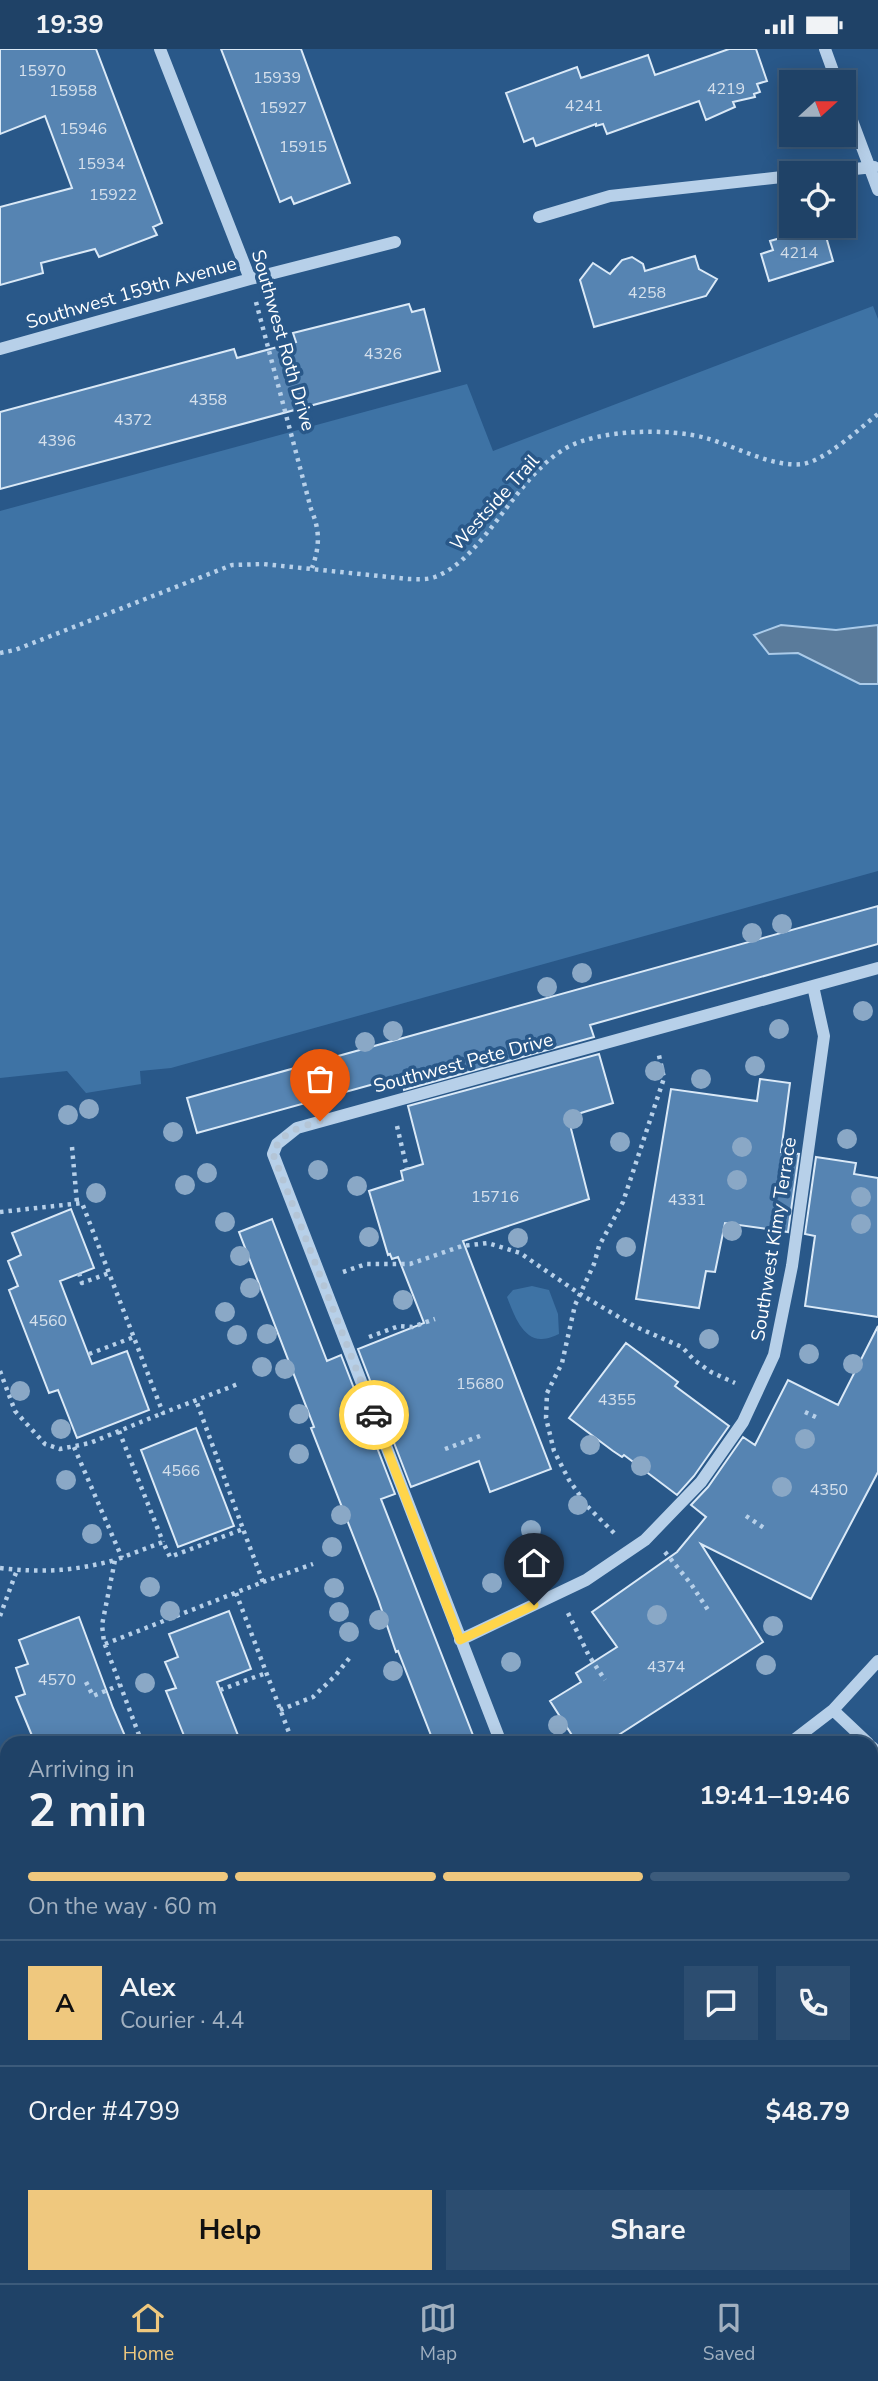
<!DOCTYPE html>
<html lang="en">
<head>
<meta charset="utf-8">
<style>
  :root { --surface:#1f4267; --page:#2c4d70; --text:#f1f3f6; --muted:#a1b0c0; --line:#3c5b7b; --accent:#efc87e }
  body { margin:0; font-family:"Nunito Sans",sans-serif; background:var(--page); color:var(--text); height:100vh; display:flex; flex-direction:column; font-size:26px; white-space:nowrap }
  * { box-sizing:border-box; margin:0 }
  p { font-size:23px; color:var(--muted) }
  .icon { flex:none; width:38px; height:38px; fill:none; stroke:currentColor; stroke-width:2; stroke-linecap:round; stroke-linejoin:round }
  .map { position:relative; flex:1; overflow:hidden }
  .drawer { position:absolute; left:0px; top:1687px; width:878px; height:548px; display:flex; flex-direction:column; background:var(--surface); border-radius:21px 21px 0 0; box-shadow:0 4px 18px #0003,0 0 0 2px var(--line) }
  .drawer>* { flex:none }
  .needle { width:46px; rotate:69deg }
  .controls { position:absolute; left:779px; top:21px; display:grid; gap:14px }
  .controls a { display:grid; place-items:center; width:77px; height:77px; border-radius:0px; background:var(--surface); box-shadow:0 4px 18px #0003,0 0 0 2px var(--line); font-size:35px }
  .pin { position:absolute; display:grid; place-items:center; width:60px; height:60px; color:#fff; margin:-72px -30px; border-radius:50% 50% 50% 0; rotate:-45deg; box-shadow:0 0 7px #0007 }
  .pin .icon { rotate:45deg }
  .courier { position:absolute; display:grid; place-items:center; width:70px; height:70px; margin:-35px; border:5px solid #ffd54a; border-radius:50%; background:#fff; color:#222; box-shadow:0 2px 9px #0007 }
  .overview em { font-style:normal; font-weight:700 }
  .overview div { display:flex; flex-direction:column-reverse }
  .overview { display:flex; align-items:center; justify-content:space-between; height:119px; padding:0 28px }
  h1 { font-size:46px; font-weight:700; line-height:52px }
  .bar { display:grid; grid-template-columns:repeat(4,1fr); gap:10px 7px; align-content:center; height:84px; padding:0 28px }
  .bar i { height:9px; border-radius:5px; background:var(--line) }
  .bar .current { background:var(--accent) }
  .bar p { grid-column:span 4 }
  .line { display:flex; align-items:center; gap:18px; padding:0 28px; border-top:2px solid var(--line) }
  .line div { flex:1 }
  .round { display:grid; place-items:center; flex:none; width:74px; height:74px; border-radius:0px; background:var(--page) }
  .button { display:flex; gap:14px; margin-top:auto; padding:14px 28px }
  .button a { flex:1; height:80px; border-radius:0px; background:var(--accent); color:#111; font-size:28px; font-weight:700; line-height:80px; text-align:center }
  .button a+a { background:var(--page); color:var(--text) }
  .status { display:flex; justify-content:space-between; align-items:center; height:49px; padding:0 35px; background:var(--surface); direction:ltr }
  .status svg { height:19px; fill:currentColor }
  .tab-bar { display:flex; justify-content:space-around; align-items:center; height:98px; border-top:2px solid var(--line); background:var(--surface); font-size:19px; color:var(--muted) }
  .tab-bar a { display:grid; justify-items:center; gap:4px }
  .tab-bar .current { color:var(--accent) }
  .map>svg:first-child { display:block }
</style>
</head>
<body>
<div class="status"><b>19:39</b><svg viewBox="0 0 49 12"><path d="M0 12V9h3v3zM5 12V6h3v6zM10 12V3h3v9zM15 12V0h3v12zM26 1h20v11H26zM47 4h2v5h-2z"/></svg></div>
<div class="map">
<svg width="878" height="2234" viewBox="0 0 878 2234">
  <rect width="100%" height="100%" fill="#295889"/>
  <path fill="#3e73a5" d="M873,257L878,270V822L171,1019L140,1022L141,1035L86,1044L67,1022L0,1029V462L467,335L493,402Z
    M532,1237L549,1241L558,1265L559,1285C554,1287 548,1290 542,1290C522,1291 513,1263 507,1248L513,1241Z"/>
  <path fill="#5a7b9b" stroke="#abcbe9" stroke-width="2" d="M781,576L836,581L878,576V635H860L798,604L769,605L754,586Z"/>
  <path fill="#5684b2" stroke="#dae9f7" stroke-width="2" d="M0,0H96L162,174L153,178L157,186L99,208L95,200L41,214L43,224L0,236V158L72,139L45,67L0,85Z
    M221,0H301L350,134L294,155L291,148L280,153Z
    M729,0H756L767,32L757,35L760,43L754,45L755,48L733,53L735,58L706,71L699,52L607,85L603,75L596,77V75L536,97L533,89L524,93L506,44L577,18L581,29L648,6L655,26Z
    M823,177L833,212L769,232L761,205L773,201L770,192Z
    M695,207L699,220L717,230L706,247L594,278L580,231L593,214L610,225L622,211L632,208L643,215L645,222Z
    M409,255L412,263L424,260L440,322L0,440V363L234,300L237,309L296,293L293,284Z
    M878,857V895L590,976L594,988L404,1041L402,1032L374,1035L197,1084L187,1049Z
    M599,1005L613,1054L568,1068L589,1150L463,1192L551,1420L490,1443L479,1412L411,1438L358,1300L424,1274L398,1208L392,1210L390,1205L388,1206L369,1142L403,1131L401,1122L423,1115L408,1057Z
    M760,1030L790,1034L781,1103L799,1105L788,1183L725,1174L715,1223L706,1222L699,1259L636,1250L671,1040L757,1052Z
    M816,1108L856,1114L854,1125L878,1129V1268L805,1257L815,1187L805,1185Z
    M71,1160L94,1219L60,1232L92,1315L127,1302L149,1361L77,1389L58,1341L49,1344L9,1241L18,1237L8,1212L21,1206L12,1184Z
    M272,1170L327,1312L341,1306L395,1445L381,1450L476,1694H434L398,1602L396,1603L378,1550L311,1379L314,1378L239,1183Z
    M878,1277V1423L811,1550L701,1495L763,1593L606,1694H577L550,1652L581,1633L576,1624L617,1598L592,1563L677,1503L706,1468L691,1456L708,1438L743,1388L755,1396L788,1331L838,1356Z
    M626,1294L678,1333L675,1337L729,1377L694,1427L677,1446L624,1406L622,1408L613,1402L569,1369Z
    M196,1379L234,1477L178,1498L141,1401Z
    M229,1562L251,1620L217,1633L241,1694H187L166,1642L176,1639L165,1613L178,1608L169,1585Z
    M79,1568L113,1659L128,1694H35L16,1648L25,1645L16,1619L28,1615L19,1591Z"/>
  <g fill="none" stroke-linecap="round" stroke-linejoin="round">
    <path stroke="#b7d0e9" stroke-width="4.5" stroke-dasharray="3.5 5" stroke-linecap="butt" d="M256,253L311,460C320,481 320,497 312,519
      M0,604L15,601L232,516L263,515L408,530C417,530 427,531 435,528C485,509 514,429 566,399C600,380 669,379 706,389C735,397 773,419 803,415C826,411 859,380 878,365
      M397,1077L407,1120
      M72,1098L77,1154
      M0,1163L82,1154L163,1364L238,1335
      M343,1223L366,1215H410L462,1197L488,1194L520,1204L580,1245L634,1277L682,1298L694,1311L711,1323L735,1334
      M79,1224L82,1234L109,1224
      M369,1288L399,1277L412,1278L435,1270
      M89,1305L134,1288
      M0,1322L15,1362L45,1395L60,1400L90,1394L163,1364
      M805,1363L820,1370
      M119,1382L163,1493
      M74,1398L122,1509
      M445,1400L480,1387
      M746,1467L764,1479
      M614,1484L588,1458L569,1431L554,1402L546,1369L547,1344L562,1314L575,1256L594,1215L599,1197L623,1153L664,1029L658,1002
      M665,1503L691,1535L710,1564
      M0,1519C42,1524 75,1522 115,1511
      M263,1533L313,1515
      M236,1544L293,1694
      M568,1564L589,1607L605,1631
      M0,1567L17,1521
      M105,1595L263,1533L243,1480
      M86,1633L93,1647L120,1636
      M220,1641L266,1624
      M280,1661L313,1648L335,1627L351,1607
      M142,1694L104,1593L102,1576L115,1511L163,1493L170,1508L243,1480L196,1351
      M272,1694L290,1687
      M0,1759L5,1772L7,1771
      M872,1906L878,1907
      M872,2037L878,2046
      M872,2157L878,2156"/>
    <path stroke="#b7d0e9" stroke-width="12" d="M160,0L250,230
      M825,0L837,33
      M844,50L878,141
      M815,124L874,118
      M539,168L610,147L791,127
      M0,300L250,230L395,193
      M460,1591L586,1531L645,1491L701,1433L743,1373L774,1306L792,1217L824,987L813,937
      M833,1661L868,1694
      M501,1694L273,1105L277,1095L297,1079L878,919
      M790,1694L833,1661L878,1612
      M872,1698L878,1704
      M0,2041L7,2038
      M368,2228L371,2234
      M706,2228L708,2234"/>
  </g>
  <g fill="#8aa8c6">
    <circle cx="782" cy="875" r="10"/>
    <circle cx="752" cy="884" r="10"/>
    <circle cx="582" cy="924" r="10"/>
    <circle cx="547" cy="938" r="10"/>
    <circle cx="863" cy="962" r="10"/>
    <circle cx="779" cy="980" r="10"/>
    <circle cx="393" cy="982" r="10"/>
    <circle cx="365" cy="993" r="10"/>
    <circle cx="755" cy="1017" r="10"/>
    <circle cx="655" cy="1022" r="10"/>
    <circle cx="701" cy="1030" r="10"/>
    <circle cx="89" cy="1060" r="10"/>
    <circle cx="68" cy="1066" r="10"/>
    <circle cx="573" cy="1070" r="10"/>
    <circle cx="173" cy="1083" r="10"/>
    <circle cx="847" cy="1090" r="10"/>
    <circle cx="620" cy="1093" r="10"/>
    <circle cx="742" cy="1098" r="10"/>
    <circle cx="318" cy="1121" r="10"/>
    <circle cx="207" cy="1124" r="10"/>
    <circle cx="737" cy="1131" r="10"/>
    <circle cx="185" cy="1136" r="10"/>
    <circle cx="357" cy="1137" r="10"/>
    <circle cx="96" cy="1144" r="10"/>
    <circle cx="861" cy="1148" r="10"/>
    <circle cx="225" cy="1173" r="10"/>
    <circle cx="861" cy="1175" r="10"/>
    <circle cx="732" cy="1182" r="10"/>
    <circle cx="369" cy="1188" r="10"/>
    <circle cx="518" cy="1189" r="10"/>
    <circle cx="626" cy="1198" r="10"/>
    <circle cx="240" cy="1207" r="10"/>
    <circle cx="250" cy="1239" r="10"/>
    <circle cx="403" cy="1251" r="10"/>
    <circle cx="225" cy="1263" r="10"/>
    <circle cx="267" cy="1285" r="10"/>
    <circle cx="237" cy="1286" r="10"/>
    <circle cx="709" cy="1290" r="10"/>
    <circle cx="809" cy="1305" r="10"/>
    <circle cx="853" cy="1315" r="10"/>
    <circle cx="262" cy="1318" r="10"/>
    <circle cx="285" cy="1320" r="10"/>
    <circle cx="20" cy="1342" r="10"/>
    <circle cx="299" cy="1365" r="10"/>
    <circle cx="61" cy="1380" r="10"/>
    <circle cx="805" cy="1390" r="10"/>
    <circle cx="590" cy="1396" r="10"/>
    <circle cx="299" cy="1405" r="10"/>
    <circle cx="641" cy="1417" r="10"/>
    <circle cx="66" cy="1431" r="10"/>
    <circle cx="782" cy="1438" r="10"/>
    <circle cx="578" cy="1456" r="10"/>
    <circle cx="341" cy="1466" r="10"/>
    <circle cx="531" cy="1481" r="10"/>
    <circle cx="92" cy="1485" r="10"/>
    <circle cx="332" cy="1498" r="10"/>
    <circle cx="492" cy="1534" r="10"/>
    <circle cx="150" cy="1538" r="10"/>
    <circle cx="334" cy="1539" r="10"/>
    <circle cx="170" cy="1562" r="10"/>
    <circle cx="339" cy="1563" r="10"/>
    <circle cx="657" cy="1566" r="10"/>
    <circle cx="379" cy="1571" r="10"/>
    <circle cx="773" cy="1577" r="10"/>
    <circle cx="349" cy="1583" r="10"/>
    <circle cx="511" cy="1613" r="10"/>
    <circle cx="766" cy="1616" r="10"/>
    <circle cx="393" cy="1622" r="10"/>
    <circle cx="145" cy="1634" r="10"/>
    <circle cx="558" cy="1676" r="10"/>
  </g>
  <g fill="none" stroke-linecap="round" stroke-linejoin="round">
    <path stroke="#b4c5d6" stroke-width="7" stroke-dasharray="0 12.6" d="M320,1072C300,1078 280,1083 273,1105L374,1366"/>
    <path stroke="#ffd54a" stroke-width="9" d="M374,1366L460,1591L534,1556"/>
  </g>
  <g text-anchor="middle" stroke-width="7" stroke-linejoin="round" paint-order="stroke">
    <g font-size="16" fill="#d5e0ec">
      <text x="42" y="27">15970</text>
      <text x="277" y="34">15939</text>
      <text x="726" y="45">4219</text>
      <text x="73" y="47">15958</text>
      <text x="584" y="62">4241</text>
      <text x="283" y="64">15927</text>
      <text x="83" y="85">15946</text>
      <text x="303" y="103">15915</text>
      <text x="101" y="120">15934</text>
      <text x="113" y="151">15922</text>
      <text x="799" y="209">4214</text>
      <text x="647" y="249">4258</text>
      <text x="383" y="310">4326</text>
      <text x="208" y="356">4358</text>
      <text x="133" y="376">4372</text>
      <text x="57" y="397">4396</text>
      <text x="495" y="1153">15716</text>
      <text x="687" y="1156">4331</text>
      <text x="48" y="1277">4560</text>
      <text x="480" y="1340">15680</text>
      <text x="617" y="1356">4355</text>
      <text x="181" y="1427">4566</text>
      <text x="829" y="1446">4350</text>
      <text x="666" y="1623">4374</text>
      <text x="57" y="1636">4570</text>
    </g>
    <g font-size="19" fill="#fff" stroke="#295889">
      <text transform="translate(131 243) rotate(-16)" y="7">Southwest 159th Avenue</text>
      <text transform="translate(284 291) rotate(74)" y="7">Southwest Roth Drive</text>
      <text transform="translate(494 453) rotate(-48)" y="7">Westside Trail</text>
      <text transform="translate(463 1013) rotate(-15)" y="7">Southwest Pete Drive</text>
      <text transform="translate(773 1190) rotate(-81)" y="7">Southwest Kimy Terrace</text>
    </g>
  </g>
</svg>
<div class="controls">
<a><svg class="needle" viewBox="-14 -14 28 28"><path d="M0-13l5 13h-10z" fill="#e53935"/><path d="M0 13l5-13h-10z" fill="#a1b0c0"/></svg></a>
<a><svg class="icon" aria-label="locate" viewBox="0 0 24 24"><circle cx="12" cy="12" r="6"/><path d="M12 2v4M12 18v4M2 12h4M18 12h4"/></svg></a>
</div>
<div class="pin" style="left:320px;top:1072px;background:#ea580c"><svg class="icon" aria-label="bag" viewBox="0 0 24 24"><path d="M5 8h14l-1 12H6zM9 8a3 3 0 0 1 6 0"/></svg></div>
<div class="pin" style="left:534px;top:1556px;background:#1f2937"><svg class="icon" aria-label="home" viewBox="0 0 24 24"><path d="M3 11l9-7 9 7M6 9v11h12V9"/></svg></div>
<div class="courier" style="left:374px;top:1366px"><svg class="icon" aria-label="car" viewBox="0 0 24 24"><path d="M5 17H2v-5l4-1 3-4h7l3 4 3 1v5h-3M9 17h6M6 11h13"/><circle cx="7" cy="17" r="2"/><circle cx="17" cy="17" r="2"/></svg></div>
<section class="drawer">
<div class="overview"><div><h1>2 min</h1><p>Arriving in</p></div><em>19:41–19:46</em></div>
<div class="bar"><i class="current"></i><i class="current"></i><i class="current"></i><i></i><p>On the way · 60 m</p></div>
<div class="line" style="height:126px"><b class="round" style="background:var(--accent);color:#111">A</b><div><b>Alex</b><p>Courier · 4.4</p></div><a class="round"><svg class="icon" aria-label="chat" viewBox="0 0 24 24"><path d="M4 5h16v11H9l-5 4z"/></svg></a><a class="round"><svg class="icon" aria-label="phone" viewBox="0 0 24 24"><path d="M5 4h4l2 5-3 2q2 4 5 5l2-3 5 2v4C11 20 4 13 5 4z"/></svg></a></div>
<div class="line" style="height:91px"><div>Order #4799</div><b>$48.79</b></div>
<div class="button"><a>Help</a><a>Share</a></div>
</section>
</div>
<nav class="tab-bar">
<a class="current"><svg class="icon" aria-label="home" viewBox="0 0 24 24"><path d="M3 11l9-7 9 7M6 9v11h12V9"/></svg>Home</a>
<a><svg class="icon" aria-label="map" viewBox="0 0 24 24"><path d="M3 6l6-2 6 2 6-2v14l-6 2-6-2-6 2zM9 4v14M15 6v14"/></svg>Map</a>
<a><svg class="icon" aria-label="saved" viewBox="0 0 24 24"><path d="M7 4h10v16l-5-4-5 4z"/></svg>Saved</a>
</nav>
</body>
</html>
